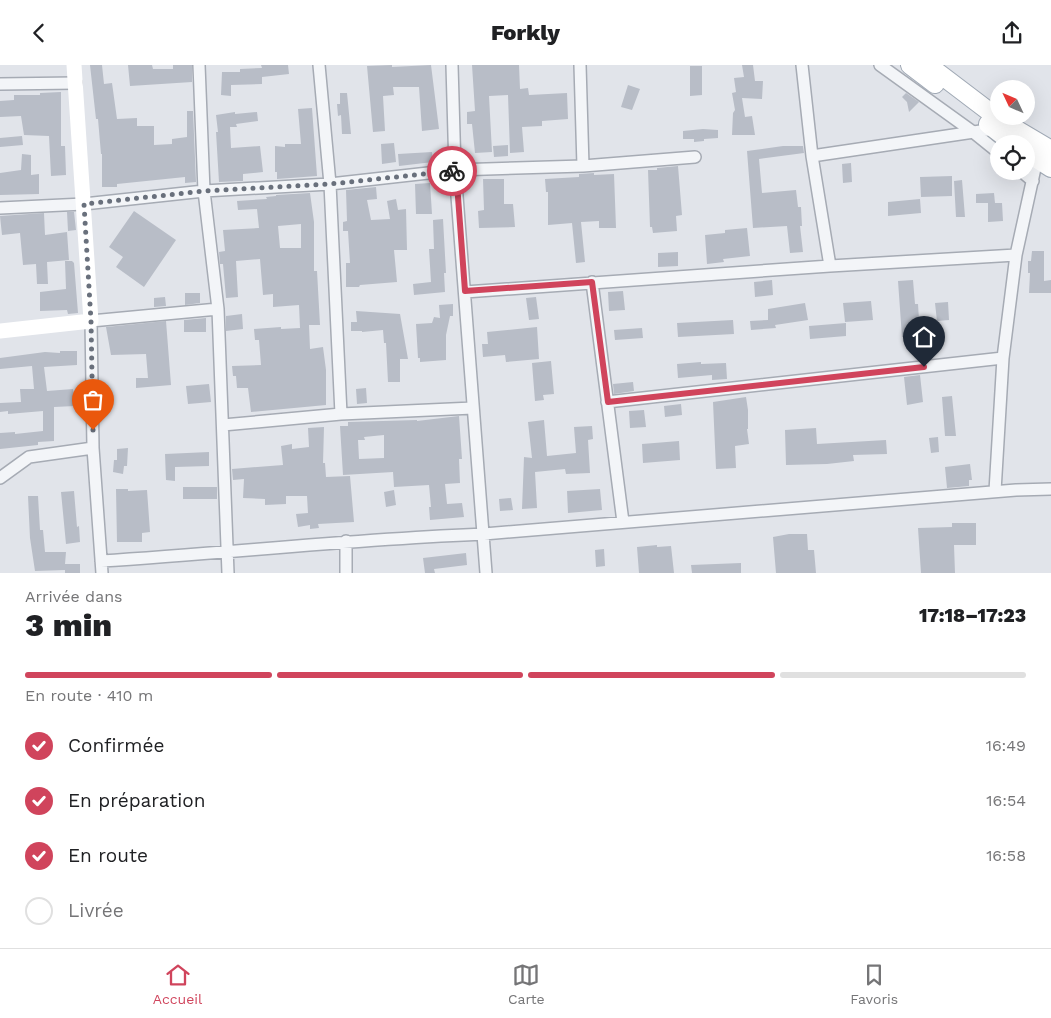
<!DOCTYPE html>
<html lang="fr">
<head>
<meta charset="utf-8">
<style>
  :root { --surface:#fff; --page:#f6f6f6; --text:#202124; --muted:#757577; --line:#e0e0e0; --accent:#d0445c }
  body { margin:0; font-family:"Work Sans",sans-serif; background:var(--page); color:var(--text); height:100vh; display:flex; flex-direction:column; font-size:19px; white-space:nowrap }
  * { box-sizing:border-box; margin:0 }
  p { font-size:16px; color:var(--muted) }
  .icon { flex:none; width:28px; height:28px; fill:none; stroke:currentColor; stroke-width:2; stroke-linecap:round; stroke-linejoin:round }
  .map { position:relative; height:508px; overflow:hidden }
  .panel { display:flex; flex-direction:column; background:var(--surface); flex:1 }
  .panel>* { flex:none }
  .needle { width:32px; rotate:314deg }
  .fabs { position:absolute; left:990px; top:15px; display:grid; gap:10px }
  .fabs a { display:grid; place-items:center; width:45px; height:45px; border-radius:50%; background:var(--surface); box-shadow:0 5px 20px #0002; font-size:25px }
  .pin { position:absolute; display:grid; place-items:center; width:42px; height:42px; color:#fff; margin:-51px -21px; border-radius:50% 50% 50% 0; rotate:-45deg; box-shadow:0 0 5px #0007 }
  .pin .icon { rotate:45deg }
  .courier { position:absolute; display:grid; place-items:center; width:50px; height:50px; margin:-25px; border:4px solid #d0445c; border-radius:50%; background:#fff; color:#222; box-shadow:0 1px 6px #0007 }
  .head em { font-style:normal; font-weight:800 }
  .head div { display:flex; flex-direction:column-reverse }
  .head { display:flex; align-items:center; justify-content:space-between; height:85px; padding:0 25px }
  h1 { font-size:32px; font-weight:800; line-height:38px }
  .bar { display:grid; grid-template-columns:repeat(4,1fr); gap:8px 5px; align-content:center; height:60px; padding:0 25px }
  .bar i { height:6px; border-radius:4px; background:var(--line) }
  .bar .active { background:var(--accent) }
  .bar p { grid-column:span 4 }
  ol { padding:0 25px; list-style:none }
  li { display:flex; align-items:center; gap:15px; height:55px }
  li p { margin-inline-start:auto }
  li .icon { padding:5px; border-radius:50%; background:var(--accent); color:#fff; stroke-width:4 }
  li:last-child { color:var(--muted) }
  li i { width:28px; height:28px; border:2px solid var(--line); border-radius:50% }
  header { display:flex; justify-content:space-between; align-items:center; height:65px; padding:0 25px; background:var(--surface); font-size:22px; font-weight:800 }
  .menu { display:flex; justify-content:space-around; align-items:center; height:70px; border-top:1px solid var(--line); background:var(--surface); font-size:14px; color:var(--muted) }
  .menu a { display:grid; justify-items:center; gap:2px }
  .menu .active { color:var(--accent) }
  .map>svg:first-child { display:block }
</style>
</head>
<body>
<header><svg class="icon" aria-label="back" viewBox="0 0 24 24"><path d="M15 5l-7 7 7 7"/></svg>Forkly<svg class="icon" aria-label="share" viewBox="0 0 24 24"><path d="M12 15V3M7 8l5-5 5 5M5 13v7h14v-7"/></svg></header>
<div class="map">
<svg width="1051" height="508" viewBox="0 0 1051 508">
  <rect width="100%" height="100%" fill="#e1e4ea"/>
  <path fill="#b8bdc7" fill-rule="evenodd" d="M90,0H102L104,19L112,18L117,54L137,53V61H154V80L172,79V74L187,72V46H193L196,117L185,118V112L117,119V122H102V89H101L98,54H96Z
    M128,0H152L153,4H173V0H192V17L130,21Z
    M261,0H288L289,9L262,12V19L231,20V31L221,30L222,7H240V4L262,3Z
    M392,0V2L431,0L439,64L422,66L419,22H393L394,30L383,31L385,66L373,67L367,1Z
    M472,0H519L520,24L528,23L529,30L567,28L568,54L542,56V61L522,62L524,87L510,88L508,30L489,31L492,87L475,88L472,59H467V47L475,46Z
    M742,0H753L755,16H763L762,34L742,33L745,52L752,51L755,70H732L733,48L735,45L732,28L736,27L734,13L744,12Z
    M690,1H702V30L690,31Z
    M628,20L640,24L632,45L621,42Z
    M61,27V81H65L66,110L51,111L49,71L24,70L21,51L0,52V36L14,35V30H40V28Z
    M340,28H347L351,69H342L341,50L338,51L337,39H340Z
    M906,28L919,37L909,47L907,37L902,32Z
    M312,43L317,111L277,114V107H275V81L285,82V79H301L298,44Z
    M235,47V49L257,47L258,56L236,59L237,62H230L231,83L260,81L263,107L243,109V116L219,117L216,67H218L216,50Z
    M703,64L718,65V73L704,74V76L694,77V74H683V66Z
    M22,71L23,80L0,82V73Z
    M394,78L396,97L382,99L381,79Z
    M508,80V91L494,92L493,81Z
    M783,81H803L804,88L759,94L762,128L796,125L798,142H801L802,161H800L803,187L790,188L787,161L753,163L747,86Z
    M432,87L433,97L399,101L398,89Z
    M22,89L31,90V110L39,109V129L0,130V108L21,105Z
    M851,98L852,117L843,118L842,99Z
    M678,101L682,150L676,151L677,166L653,168L652,162H650L648,105H657V103Z
    M594,108V110L614,109L616,163H599V156L581,157L585,197L576,198L572,158L548,160V127H546L545,114L579,112V109Z
    M952,111V131L921,132L920,112Z
    M483,114H504V139H513L515,162L479,163L478,146L484,145Z
    M962,115L965,152H956L954,116Z
    M430,118L432,149H416L415,119Z
    M376,122L377,134L367,135L371,155L390,154L387,136L396,134L398,145L406,144L407,185H394L397,217L360,220L359,222H346V198H350L348,166H343V157L347,156L346,125Z
    M310,128L314,157V206H317L320,260H309L310,284L323,282L326,305V340L251,347L248,323H237L236,311H233L232,301L261,300L259,275H255L254,264L281,262V264L300,263L299,240L273,242V229L263,230L260,194L236,196L238,232L226,233L223,199H220L219,187L225,186L223,165L259,163L257,144L238,145L237,136L267,134L266,132L276,131V130ZM301,159V183H280L278,161Z
    M994,128L995,138H976V129Z
    M920,134L921,148L888,151V137Z
    M988,138H1002L1003,156L988,157Z
    M134,146L176,175L144,222L116,202L123,192L109,182Z
    M67,147H74L76,165L68,166Z
    M44,148L45,170L67,167L69,195L47,197L48,219H37L36,199L23,200L20,168L2,170L0,151Z
    M443,154L446,208H444L445,227L414,230L413,219L431,217L429,184H434L433,155Z
    M747,163L750,191L723,194L724,197L707,199L705,170L725,168V165Z
    M1032,186H1044V216L1051,215V228H1029L1030,208H1028V196H1031Z
    M678,187V201L658,202V188Z
    M65,196H72L74,198L78,248L68,249L67,245L40,246V227L66,224Z
    M772,215L773,230L755,232L754,217Z
    M913,215L915,239H918L920,271L902,272L898,216Z
    M623,226L625,245L609,246L608,227Z
    M185,228H200V238L185,240Z
    M165,232L166,241L154,242V233Z
    M536,232L539,254L529,255L526,233Z
    M871,236L873,255L845,257L843,238Z
    M948,237L949,255L937,256L935,238Z
    M805,238L808,255L775,260L776,263L751,265L750,256L768,255V244Z
    M453,239V251H450L446,270V295L420,297V293H418L416,259L432,258L434,252L440,253L439,240Z
    M356,246L400,249L408,294H400V317H388L386,278H384L383,265L362,267V266H351V257H357Z
    M242,249L243,264L226,266V251Z
    M206,253V267H184V255Z
    M733,255L734,269L678,272L677,258Z
    M166,256L171,320L136,323V313H148L146,289L111,290L106,262Z
    M846,258V271L810,274L809,261Z
    M537,262L539,294L506,297L505,290L483,292L482,279H488L487,267Z
    M642,263L643,273L615,275L614,265Z
    M60,286H77V300L44,302L47,326L73,324L75,341L54,342V376L38,377V380L0,384V368L15,367V369L43,366V346L8,349V346L0,347V338L21,337L20,324H34L32,301L0,304V293L45,287L60,288Z
    M551,296L554,329L543,330L544,335L535,336L532,298Z
    M701,297V299L726,298L727,314L712,315V310L678,313L677,299Z
    M920,310L923,337L907,340L904,312Z
    M633,317L634,326L614,329L613,319Z
    M209,319L211,337L188,339L186,321Z
    M366,323L367,338L357,339L356,324Z
    M952,331L956,371H945L942,332Z
    M746,332L748,345V364H747L749,379L735,381L736,403L716,404L713,337Z
    M681,339L682,350L665,352L664,341Z
    M644,345L646,362L630,363L629,346Z
    M459,351L462,394H459L460,418L445,419L447,439L462,438L464,452L430,455L429,442H431L429,420L394,422L393,407L343,410L340,361H348V357L417,355V356ZM384,370V393L359,394L358,375H365L364,372Z
    M544,355L547,391L576,388L574,362L592,361L593,374L588,375L590,408L566,409L565,404L535,407L537,443L522,444L524,392L532,393L528,357Z
    M324,362L323,398H325L326,412L350,411L354,457L318,459L319,463L310,464V460L298,462L296,449L308,448L307,431H286V439L265,440V434L243,433L244,414L233,415L232,404L283,400L281,381L292,379V384L309,382L308,363Z
    M816,363L817,379L886,375L887,389L853,390L854,396L827,399L786,400L785,365Z
    M938,372L939,387L931,388L929,373Z
    M679,376L680,395L643,398L642,379Z
    M128,383L127,401H124L123,409L113,407L114,395H117V384Z
    M209,387V401L175,402V416L166,415L165,389Z
    M970,399L972,415H969V421L947,423L945,402Z
    M183,422H217V434H183Z
    M116,424H128V426L147,425L150,467L142,468V477H117Z
    M600,424L602,445L568,448L567,426Z
    M394,425L396,440L386,442L384,427Z
    M74,426L77,462L79,461L80,477L66,479L61,427Z
    M28,431H38L40,465H43L45,487H66L65,499H80V508H65V505L35,506L30,473Z
    M511,433L513,445L500,446L499,434Z
    M952,458H976V480H954L955,508H921L918,463L952,462Z
    M789,469H807L808,485H814L816,508H776L773,472Z
    M657,480V482L671,481L674,508H639L637,482Z
    M604,484L605,501L596,502L595,485Z
    M466,488L467,500L434,504L435,508H425L423,493Z
    M741,498V508H692L691,500Z"/>
  <g fill="none" stroke-linecap="round" stroke-linejoin="round">
    <defs>
      <path id="street" d="M199,0L204,126L218,244L228,508
        M319,0L330,119L341,349
        M452,0L455,105L486,508
        M580,0L583,101
        M802,0L812,91L830,201L1016,190
        M880,0L973,67L999,88
        M0,19L76,18
        M812,91L994,64
        M1021,106L1033,116
        M0,143L84,139L204,126L330,119L455,105L583,101L695,92
        M592,217L623,457
        M465,227L830,201
        M607,337L1003,293
        M223,360L341,349L473,343
        M0,413L29,392L93,383
        M995,426L1003,293L1016,190L1037,94
        M346,476V508
        M101,496C229,488 356,474 484,469L1016,425L1051,424
        M102,508L93,383L91,256L218,244"/>
      <path id="primary" d="M910,0L935,19
        M928,0L999,54L1051,85
        M988,59L1014,79
        M1026,87L1051,103"/>
    </defs>
    <use href="#street" stroke="#a6abb4" stroke-width="14"/>
    <use href="#primary" stroke="#a0a9b5" stroke-width="20"/>
    <use href="#street" stroke="#f3f5f8" stroke-width="11"/>
    <path stroke="#fff" stroke-width="15" d="M0,266L91,256L74,0"/>
    <use href="#primary" stroke="#fff" stroke-width="18"/>
  </g>
  <g fill="none" stroke-linecap="round" stroke-linejoin="round">
    <path stroke="#69707c" stroke-width="5" stroke-dasharray="0 9" d="M93,365L91,256L84,139L204,126L330,119L452,106"/>
    <path stroke="#d0445c" stroke-width="6" d="M452,106L456,105L465,226L592,217L608,337L924,302"/>
  </g>
</svg>
<div class="fabs">
<a><svg class="needle" viewBox="-14 -14 28 28"><path d="M0-13l5 13h-10z" fill="#e53935"/><path d="M0 13l5-13h-10z" fill="#757577"/></svg></a>
<a><svg class="icon" aria-label="locate" viewBox="0 0 24 24"><circle cx="12" cy="12" r="6"/><path d="M12 2v4M12 18v4M2 12h4M18 12h4"/></svg></a>
</div>
<div class="pin" style="left:93px;top:365px;background:#ea580c"><svg class="icon" aria-label="bag" viewBox="0 0 24 24"><path d="M5 8h14l-1 12H6zM9 8a3 3 0 0 1 6 0"/></svg></div>
<div class="pin" style="left:924px;top:302px;background:#1f2937"><svg class="icon" aria-label="home" viewBox="0 0 24 24"><path d="M3 11l9-7 9 7M6 9v11h12V9"/></svg></div>
<div class="courier" style="left:452px;top:106px"><svg class="icon" aria-label="bike" viewBox="0 0 24 24"><circle cx="6" cy="16" r="4"/><circle cx="18" cy="16" r="4"/><path d="M6 16l4-8h5l3 8M10 8l3 8H6M13 5h3"/></svg></div>
</div>
<section class="panel">
<div class="head"><div><h1>3 min</h1><p>Arrivée dans</p></div><em>17:18–17:23</em></div>
<div class="bar"><i class="active"></i><i class="active"></i><i class="active"></i><i></i><p>En route · 410 m</p></div>
<ol>
<li><svg class="icon" aria-label="check" viewBox="0 0 24 24"><path d="M5 12l5 5 9-10"/></svg>Confirmée<p>16:49</p></li>
<li><svg class="icon" aria-label="check" viewBox="0 0 24 24"><path d="M5 12l5 5 9-10"/></svg>En préparation<p>16:54</p></li>
<li><svg class="icon" aria-label="check" viewBox="0 0 24 24"><path d="M5 12l5 5 9-10"/></svg>En route<p>16:58</p></li>
<li><i></i>Livrée</li>
</ol>
</section>
<nav class="menu">
<a class="active"><svg class="icon" aria-label="home" viewBox="0 0 24 24"><path d="M3 11l9-7 9 7M6 9v11h12V9"/></svg>Accueil</a>
<a><svg class="icon" aria-label="map" viewBox="0 0 24 24"><path d="M3 6l6-2 6 2 6-2v14l-6 2-6-2-6 2zM9 4v14M15 6v14"/></svg>Carte</a>
<a><svg class="icon" aria-label="saved" viewBox="0 0 24 24"><path d="M7 4h10v16l-5-4-5 4z"/></svg>Favoris</a>
</nav>
</body>
</html>
